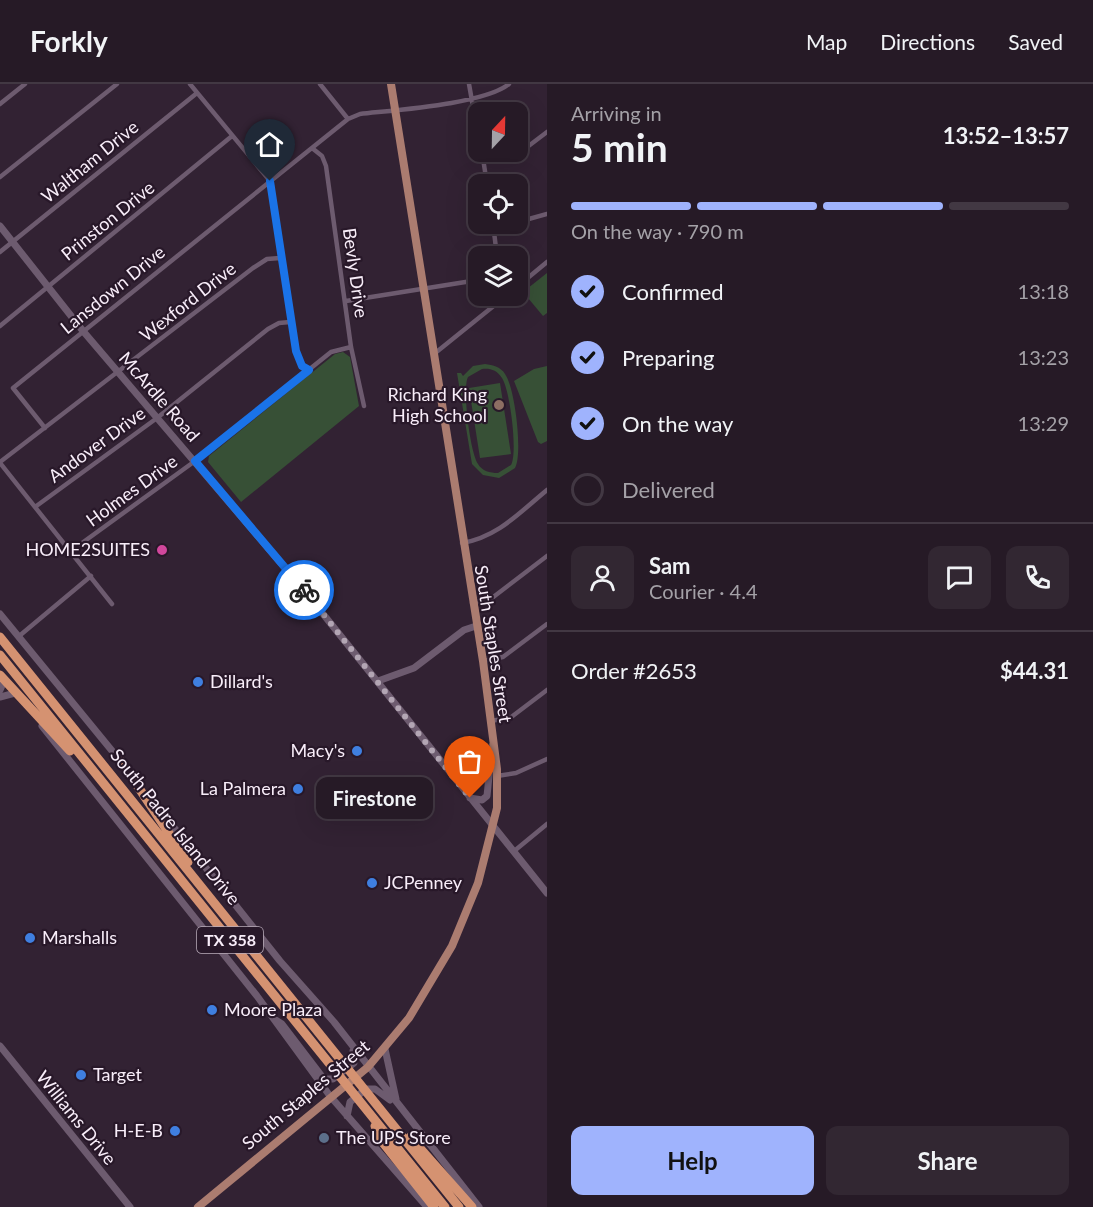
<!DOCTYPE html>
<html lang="en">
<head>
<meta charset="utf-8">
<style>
  :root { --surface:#261a26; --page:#322732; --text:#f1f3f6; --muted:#a4a1a7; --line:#423843; --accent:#9fb3fd }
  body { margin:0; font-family:Lato,sans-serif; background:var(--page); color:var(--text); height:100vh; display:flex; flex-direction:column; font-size:22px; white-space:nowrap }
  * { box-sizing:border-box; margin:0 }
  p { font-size:20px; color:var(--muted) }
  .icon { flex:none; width:33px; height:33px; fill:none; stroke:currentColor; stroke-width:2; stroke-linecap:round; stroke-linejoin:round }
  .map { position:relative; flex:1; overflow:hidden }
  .drawer { display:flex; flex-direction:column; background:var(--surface); width:546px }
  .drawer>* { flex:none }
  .needle { width:39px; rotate:22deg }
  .buttons { position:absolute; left:468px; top:18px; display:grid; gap:12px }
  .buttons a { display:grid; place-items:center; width:60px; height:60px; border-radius:12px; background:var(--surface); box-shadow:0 6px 24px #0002,0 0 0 2px var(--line); font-size:30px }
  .pin { position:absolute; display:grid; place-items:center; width:51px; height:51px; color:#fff; margin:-62px -26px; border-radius:50% 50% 50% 0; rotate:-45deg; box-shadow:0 0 6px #0007 }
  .pin .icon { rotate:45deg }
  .courier { position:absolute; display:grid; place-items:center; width:60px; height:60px; margin:-30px; border:4px solid #1a73e8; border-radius:50%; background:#fff; color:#222; box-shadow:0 2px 8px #0007 }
  .bubble { position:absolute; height:42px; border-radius:12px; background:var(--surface); box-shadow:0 6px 24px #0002,0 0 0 2px var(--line); font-size:20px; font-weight:700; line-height:42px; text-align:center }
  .head em { font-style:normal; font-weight:700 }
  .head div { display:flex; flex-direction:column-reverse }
  .head { display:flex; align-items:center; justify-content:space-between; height:102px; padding:0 24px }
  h1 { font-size:39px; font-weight:700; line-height:45px }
  .bar { display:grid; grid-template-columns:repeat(4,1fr); gap:9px 6px; align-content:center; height:72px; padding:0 24px }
  .bar i { height:8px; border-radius:4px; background:var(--line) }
  .bar .on { background:var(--accent) }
  .bar p { grid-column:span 4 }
  .line { display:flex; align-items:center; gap:15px; padding:0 24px; border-top:2px solid var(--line) }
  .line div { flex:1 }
  .round { display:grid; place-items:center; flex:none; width:63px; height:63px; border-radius:12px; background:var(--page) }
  ol { padding:0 24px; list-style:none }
  li { display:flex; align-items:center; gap:18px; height:66px }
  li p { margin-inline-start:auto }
  li .icon { padding:6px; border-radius:50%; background:var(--accent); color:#111; stroke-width:4 }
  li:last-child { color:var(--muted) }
  li i { width:33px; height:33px; border:3px solid var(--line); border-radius:50% }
  .cta { display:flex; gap:12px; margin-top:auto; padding:12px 24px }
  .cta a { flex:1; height:69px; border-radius:12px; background:var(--accent); color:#111; font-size:24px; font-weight:700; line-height:69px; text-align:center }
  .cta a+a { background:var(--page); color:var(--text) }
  header { display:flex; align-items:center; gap:36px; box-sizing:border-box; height:84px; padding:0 30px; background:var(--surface); border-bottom:2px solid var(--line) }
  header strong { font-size:28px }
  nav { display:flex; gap:33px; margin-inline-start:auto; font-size:21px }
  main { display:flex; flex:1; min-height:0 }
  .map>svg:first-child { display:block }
</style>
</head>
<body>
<header>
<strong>Forkly</strong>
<nav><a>Map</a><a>Directions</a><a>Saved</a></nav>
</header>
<main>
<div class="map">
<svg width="547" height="1123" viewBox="0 0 547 1123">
  <rect width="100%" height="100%" fill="#322233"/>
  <path fill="#375036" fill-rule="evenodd" d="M547,189V229L543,232L523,208Z
    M343,268L350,273L359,322L241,418L208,378L209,372L335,270Z
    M485,280C493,281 501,283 505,290C515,304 523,370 515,384L499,394L483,391L472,380L457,289H461L463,292L473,282ZM482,285C490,284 497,286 502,294C510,306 518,369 511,381L498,389C490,389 482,387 478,380C470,368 462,304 468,293Z
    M547,282V357L541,360L538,358L514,297L534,285Z
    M500,299L511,370L480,374L469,304Z"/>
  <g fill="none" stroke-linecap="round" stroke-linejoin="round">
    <path stroke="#6d5b6f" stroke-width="4.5" d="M190,0L270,97L296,267L302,282L309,286
      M320,0L348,35
      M469,0L478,51
      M0,20L25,0
      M312,64L322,72L326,82L351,263L364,322
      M482,68L487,100
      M484,77L518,70L547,48
      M0,93L117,0
      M518,138L547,130
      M493,140L496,164L494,172
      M493,142L509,140
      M0,168L197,9
      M518,202L547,178
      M346,217L478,196
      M0,242L232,52
      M434,270L506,212
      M45,344L13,304L348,35L360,30C395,26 485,20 509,0
      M0,378L253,184L267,175L280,174
      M0,379L112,520
      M35,423L157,334L268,245L279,239L290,238
      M462,459C498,453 520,428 547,406
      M71,467L195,377L331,268L351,263
      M472,519L492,514L547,472
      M18,553L91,492
      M483,577L503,573L547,540
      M490,637L510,634L547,606
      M497,692L516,689L547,675
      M513,768L547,740"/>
    <path stroke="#6d5b6f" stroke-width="7" d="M0,142L83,247L303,505L547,809
      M0,530L122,679
      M378,597L414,584L464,546L476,542
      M0,606L4,597
      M0,613L15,609
      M42,642L257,912L330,1012L427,1123
      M470,714L482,716L487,712L492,662
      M152,716L280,877L334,938L479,1123
      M274,935L282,940L324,995H333L354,979L353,967
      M0,962L130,1123
      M385,965L396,1015
      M347,1032L350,1018L366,1005H375L390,1016"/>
    <path stroke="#ab7c70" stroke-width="8" d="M198,1123L368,983L409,934L452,862L478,799L497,724V685L483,577L391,0"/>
    <path stroke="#d59271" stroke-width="9" d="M0,553L459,1123
      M0,571L445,1123
      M0,591L70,667
      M121,677L188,778
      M375,1042L380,1055L434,1123
      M410,1053L472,1123"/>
  </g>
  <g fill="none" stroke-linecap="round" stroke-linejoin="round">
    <path stroke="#b3a6b4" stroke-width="6" stroke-dasharray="0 10.8" d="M304,506L470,714"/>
    <path stroke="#1a73e8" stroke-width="8" d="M270,97L296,267L302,282L309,286L195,377L304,506"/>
  </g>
  <circle fill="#8d6e63" stroke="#281829" stroke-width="2" cx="499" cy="321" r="6"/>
  <circle fill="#d1479c" stroke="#281829" stroke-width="2" cx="162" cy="466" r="6"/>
  <g fill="#3f7fe0" stroke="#281829" stroke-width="2">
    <circle cx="198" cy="598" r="6"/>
    <circle cx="357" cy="667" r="6"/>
    <circle cx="298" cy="705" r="6"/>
    <circle cx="372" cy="799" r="6"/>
    <circle cx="30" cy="854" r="6"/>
    <circle cx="212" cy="926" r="6"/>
    <circle cx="81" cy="991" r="6"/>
    <circle cx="175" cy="1047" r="6"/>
  </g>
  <circle fill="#5c6f8a" stroke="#281829" stroke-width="2" cx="324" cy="1054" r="6"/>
  <g text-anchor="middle" stroke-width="4.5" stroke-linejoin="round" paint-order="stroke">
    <rect fill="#281829" stroke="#baadbb" stroke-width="1.5" x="197" y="843" width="66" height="26" rx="4.5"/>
    <g font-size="16" font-weight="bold" fill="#f8edf9">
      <text x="230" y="862">TX 358</text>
    </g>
    <g font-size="18" fill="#f8edf9" stroke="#281829">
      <text transform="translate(90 78) rotate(-39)" y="6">Waltham Drive</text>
      <text transform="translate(108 137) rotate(-39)" y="6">Prinston Drive</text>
      <text transform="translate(355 189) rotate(82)" y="6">Bevly Drive</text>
      <text transform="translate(113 206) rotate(-39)" y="6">Lansdown Drive</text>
      <text transform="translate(188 218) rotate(-38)" y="6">Wexford Drive</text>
      <text transform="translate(159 313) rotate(49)" y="6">McArdle Road</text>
      <text transform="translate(97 361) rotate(-36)" y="6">Andover Drive</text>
      <text transform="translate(132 407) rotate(-36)" y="6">Holmes Drive</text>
      <text transform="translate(493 560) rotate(81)" y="6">South Staples Street</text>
      <text transform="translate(175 743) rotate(51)" y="6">South Padre Island Drive</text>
      <text transform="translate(306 1011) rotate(-40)" y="6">South Staples Street</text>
      <text transform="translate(76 1034) rotate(51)" y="6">Williams Drive</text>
    </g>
    <g font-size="18" fill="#f8edf9" stroke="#281829" text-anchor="start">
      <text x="487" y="317" text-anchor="end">Richard King<tspan x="487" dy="21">High School</tspan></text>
      <text x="150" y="472" text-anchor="end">HOME2SUITES</text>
      <text x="210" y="604">Dillard's</text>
      <text x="345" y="673" text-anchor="end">Macy's</text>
      <text x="286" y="711" text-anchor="end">La Palmera</text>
      <text x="384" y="805">JCPenney</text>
      <text x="42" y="860">Marshalls</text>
      <text x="224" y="932">Moore Plaza</text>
      <text x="93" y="997">Target</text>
      <text x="163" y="1053" text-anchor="end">H-E-B</text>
      <text x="336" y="1060">The UPS Store</text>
    </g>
  </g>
</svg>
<div class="buttons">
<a><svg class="needle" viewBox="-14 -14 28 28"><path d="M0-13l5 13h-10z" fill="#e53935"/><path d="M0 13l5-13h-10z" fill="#a4a1a7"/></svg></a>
<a><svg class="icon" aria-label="locate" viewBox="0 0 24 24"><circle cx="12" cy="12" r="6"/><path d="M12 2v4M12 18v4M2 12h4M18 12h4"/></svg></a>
<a><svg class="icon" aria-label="layers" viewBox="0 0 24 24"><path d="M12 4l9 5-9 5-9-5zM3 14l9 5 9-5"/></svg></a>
</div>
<div class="pin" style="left:470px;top:714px;background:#ea580c"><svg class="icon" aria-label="bag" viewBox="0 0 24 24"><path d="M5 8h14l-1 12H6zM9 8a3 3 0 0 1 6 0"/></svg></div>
<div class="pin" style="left:270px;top:97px;background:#1f2937"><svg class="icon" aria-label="home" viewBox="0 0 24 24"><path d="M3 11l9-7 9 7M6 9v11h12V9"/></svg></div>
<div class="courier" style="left:304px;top:506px"><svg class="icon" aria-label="bike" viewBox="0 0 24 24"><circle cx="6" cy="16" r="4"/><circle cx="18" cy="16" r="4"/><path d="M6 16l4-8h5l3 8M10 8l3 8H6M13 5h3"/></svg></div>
<div class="bubble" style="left:316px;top:693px;width:117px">Firestone</div>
</div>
<section class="drawer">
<div class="head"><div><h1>5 min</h1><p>Arriving in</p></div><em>13:52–13:57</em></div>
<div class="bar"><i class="on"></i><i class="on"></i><i class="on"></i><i></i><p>On the way · 790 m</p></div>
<ol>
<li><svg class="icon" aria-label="check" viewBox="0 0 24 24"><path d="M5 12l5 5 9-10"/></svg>Confirmed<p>13:18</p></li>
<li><svg class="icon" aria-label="check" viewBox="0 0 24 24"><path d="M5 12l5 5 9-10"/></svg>Preparing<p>13:23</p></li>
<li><svg class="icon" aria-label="check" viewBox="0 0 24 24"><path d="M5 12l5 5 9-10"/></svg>On the way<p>13:29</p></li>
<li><i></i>Delivered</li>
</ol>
<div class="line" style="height:108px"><a class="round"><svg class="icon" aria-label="person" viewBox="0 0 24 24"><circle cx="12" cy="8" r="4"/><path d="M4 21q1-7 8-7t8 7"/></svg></a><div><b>Sam</b><p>Courier · 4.4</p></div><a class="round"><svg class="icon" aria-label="chat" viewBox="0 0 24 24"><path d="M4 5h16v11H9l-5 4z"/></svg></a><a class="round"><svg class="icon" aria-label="phone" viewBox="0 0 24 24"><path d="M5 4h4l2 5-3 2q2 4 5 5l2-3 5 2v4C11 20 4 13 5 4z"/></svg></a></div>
<div class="line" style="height:78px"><div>Order #2653</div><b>$44.31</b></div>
<div class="cta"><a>Help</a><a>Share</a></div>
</section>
</main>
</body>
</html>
